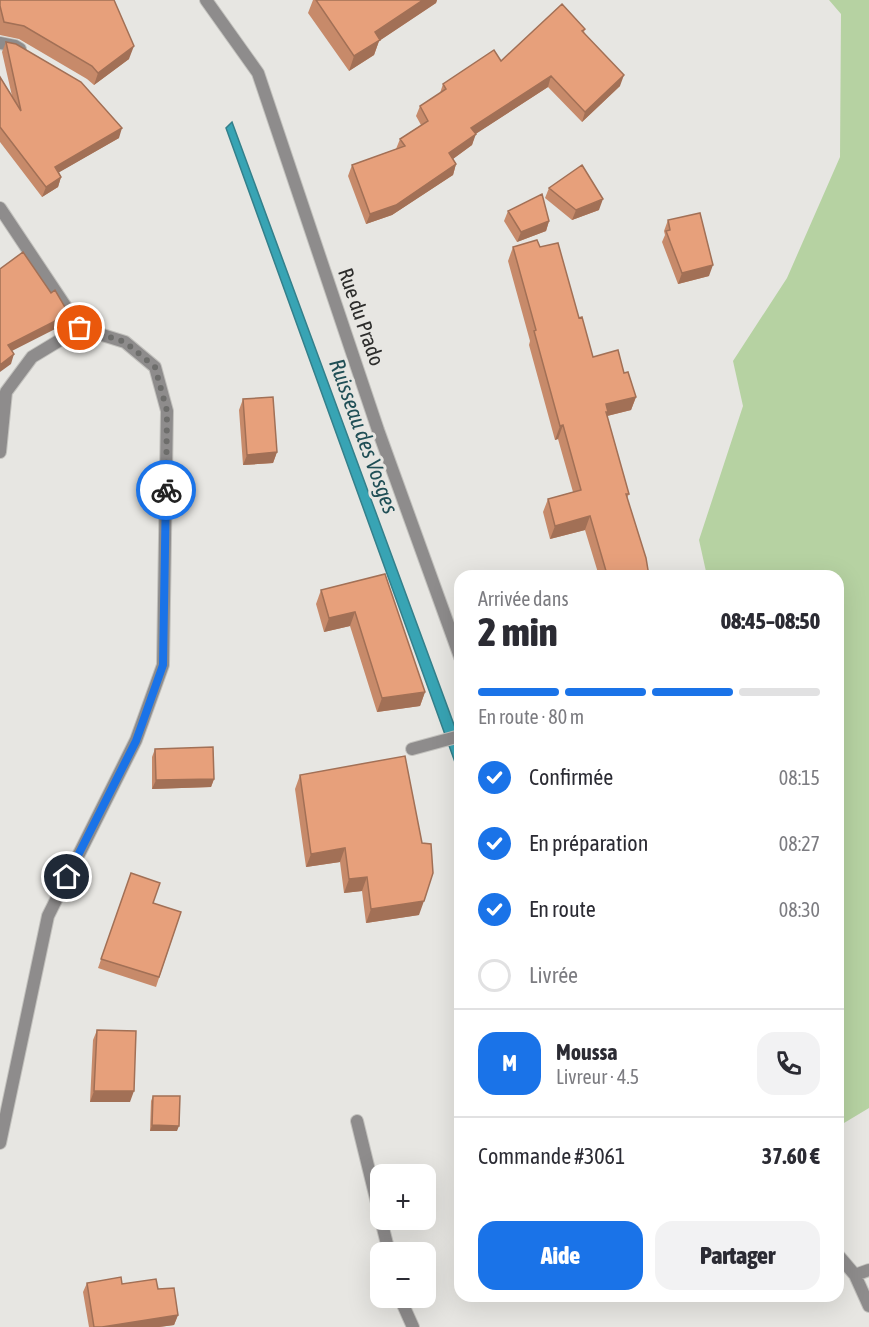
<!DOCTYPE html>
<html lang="fr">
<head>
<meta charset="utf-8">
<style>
  :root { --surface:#fff; --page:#f2f2f3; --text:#2b2b33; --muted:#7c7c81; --line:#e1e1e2; --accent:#1a73e8 }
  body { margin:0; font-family:"Asap Condensed",sans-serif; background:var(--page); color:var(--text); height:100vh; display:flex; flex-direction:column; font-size:22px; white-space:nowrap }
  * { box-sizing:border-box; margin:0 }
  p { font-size:20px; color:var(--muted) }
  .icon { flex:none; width:33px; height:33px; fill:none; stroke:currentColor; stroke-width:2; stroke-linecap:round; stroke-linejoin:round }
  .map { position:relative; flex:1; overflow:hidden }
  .side { position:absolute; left:454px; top:570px; width:390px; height:732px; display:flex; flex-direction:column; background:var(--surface); border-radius:18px; box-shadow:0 6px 24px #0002 }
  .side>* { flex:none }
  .buttons { position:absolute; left:370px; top:1164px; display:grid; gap:12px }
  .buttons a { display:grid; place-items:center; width:66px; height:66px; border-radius:12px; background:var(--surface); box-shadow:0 6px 24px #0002; font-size:30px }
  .pin { position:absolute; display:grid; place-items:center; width:51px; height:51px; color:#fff; margin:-26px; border:3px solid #fff; border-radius:50%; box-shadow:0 2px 6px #0007 }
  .courier { position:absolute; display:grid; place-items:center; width:60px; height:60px; margin:-30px; border:4px solid #1a73e8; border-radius:50%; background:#fff; color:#222; box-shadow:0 2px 8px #0007 }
  .headline em { font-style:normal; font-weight:800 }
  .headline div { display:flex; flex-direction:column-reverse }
  .headline { display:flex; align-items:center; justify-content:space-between; height:102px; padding:0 24px }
  h1 { font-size:39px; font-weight:800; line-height:45px }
  .bar { display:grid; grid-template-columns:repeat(4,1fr); gap:9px 6px; align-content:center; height:72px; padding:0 24px }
  .bar i { height:8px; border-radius:4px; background:var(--line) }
  .bar .active { background:var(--accent) }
  .bar p { grid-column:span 4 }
  .line { display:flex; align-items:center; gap:15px; padding:0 24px; border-top:2px solid var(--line) }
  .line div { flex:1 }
  .round { display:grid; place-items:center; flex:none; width:63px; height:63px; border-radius:18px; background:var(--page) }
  ol { padding:0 24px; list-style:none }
  li { display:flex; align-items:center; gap:18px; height:66px }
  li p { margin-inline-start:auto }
  li .icon { padding:6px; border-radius:50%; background:var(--accent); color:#fff; stroke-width:4 }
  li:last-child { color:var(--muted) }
  li i { width:33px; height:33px; border:3px solid var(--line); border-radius:50% }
  .primary-button { display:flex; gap:12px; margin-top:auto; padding:12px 24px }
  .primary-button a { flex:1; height:69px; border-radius:18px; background:var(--accent); color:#fff; font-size:24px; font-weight:800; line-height:69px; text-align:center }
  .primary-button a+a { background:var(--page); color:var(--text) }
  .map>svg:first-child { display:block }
</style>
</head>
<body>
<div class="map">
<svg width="869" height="1327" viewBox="0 0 869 1327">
  <rect width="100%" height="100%" fill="#e7e6e2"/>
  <path fill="#b6d2a2" d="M829,0H869V1108L844,1123L838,1114V576H707L699,540L743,406L733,361L787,278L840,157L841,14Z"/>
  <path fill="#38a4b4" stroke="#34808b" stroke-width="1.5" d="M232,122L460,741V776L226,128Z"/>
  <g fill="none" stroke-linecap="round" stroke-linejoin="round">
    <defs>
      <path id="service" d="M412,749L460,736"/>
      <path id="minor" d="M206,0L258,73L378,430L460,657
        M0,43L15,46L20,49
        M0,208L80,328
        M0,452L6,392L32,357L80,328
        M357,1121L381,1219
        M0,1143L48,916L136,740L163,665L167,411L155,367L125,342L80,328
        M381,1220L389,1252
        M838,1255L855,1275L869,1306
        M855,1275L869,1270
        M400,1298L413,1327"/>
    </defs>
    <use href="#service" stroke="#c2c1bd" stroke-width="14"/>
    <use href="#minor" stroke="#c2c1bd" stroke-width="14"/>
    <use href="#service" stroke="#8e8c8c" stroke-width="12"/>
    <use href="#minor" stroke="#8e8c8c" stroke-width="12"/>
  </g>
  <path fill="#c78a6a" d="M0,0L129,59L94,85L87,79L19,39L0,35Z
    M313,0H437L436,3L379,41L374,55L349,71L308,13Z
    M585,29L584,32L620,86L582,122L548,87L475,134L472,145L453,159L456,164L453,175L392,215L366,224L348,176L352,165L396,149L400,139L421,125L416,116L420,106L440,93L443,84Z
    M6,42L119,138L59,172L61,177L58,187L42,197L0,142V77L12,96L2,52Z
    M549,188L599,210L572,220L545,198Z
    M508,211L549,221L546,231L517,242L504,221Z
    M668,220L709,276L678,284L662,242L665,235L664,231Z
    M513,247H540L579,318L593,357L624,373L636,397L631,410L607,416L629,494L627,498L649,576H599L585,530L550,539L543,512L548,499L573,492L558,439L555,440L529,345L530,341L508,261Z
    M243,399L277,452L273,463L243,465L239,410Z
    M385,574L425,692L420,706L377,712L350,626L324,632L316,604L321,590Z
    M155,749L214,779L211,787L152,789V757Z
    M300,775L419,915L366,923L362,891L344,893L340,862L306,867L295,789Z
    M131,873L153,903L181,912L156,987L98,968Z
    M97,1030L130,1102H90L93,1040Z
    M153,1096L177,1131H150L151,1101Z
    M87,1283L122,1284L158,1289L178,1315L174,1325L159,1327H89L83,1292Z"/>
  <path fill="#a27056" d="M423,0H437L436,3L379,41L374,55L349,71L354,56L375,32Z
    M134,46L129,59L94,85L98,73Z
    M624,75L620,86L582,122L585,112Z
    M551,76L548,87L468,139L471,128Z
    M122,128L119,138L51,177L55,167Z
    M476,134L472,145L446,164L449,153Z
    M456,164L453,175L392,215L366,224L370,214Z
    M61,177L58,187L42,197L46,187Z
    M603,199L599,210L572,220L576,210Z
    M549,221L546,231L517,242L521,232Z
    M713,265L709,276L678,284L682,273Z
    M69,314L65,324L4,355L8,345Z
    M14,354L11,364L0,372V365Z
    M636,397L631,410L607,416L603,426L606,404Z
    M563,425L558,439L555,440L560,426Z
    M277,452L273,463L243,465L247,455Z
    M590,516L585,530L550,539L555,526Z
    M355,612L350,626L324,632L329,618Z
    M425,692L420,706L377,712L382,698Z
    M214,779L211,787L152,789L156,780Z
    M345,848L340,862L306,867L311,854Z
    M367,877L362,891L344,893L349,879Z
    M424,901L419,915L366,923L371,909Z
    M94,1091H134L130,1102H90Z
    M152,1125L179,1126L177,1131H150Z
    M178,1315L174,1325L159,1327H102Z"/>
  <path fill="#e7a07b" stroke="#a27056" stroke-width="1.5" d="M0,0H114L134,46L98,73L92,66L24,26L4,22L0,6Z
    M316,0H423L375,32L380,40L354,56Z
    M562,4L585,29L582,31L624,75L585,112L551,76L471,128L476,134L449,153L456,164L396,205L370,214L352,165L405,146L400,139L428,121L420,106L446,89L443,84L494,50L501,61Z
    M6,42L16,44L81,82L122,128L55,167L61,177L46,187L0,127V77L21,111Z
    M582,165L603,199L576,210L549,188Z
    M542,194L549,221L521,232L508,211Z
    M700,213L713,265L682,273L666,231L670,230L668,220Z
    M537,240L540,247L558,243L579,318L582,317L593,357L618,350L624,373L628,372L636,397L606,404L608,412H606L629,494H626L646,558L649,576H601V572L606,571L590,516L555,526L548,499L581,490L563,425L560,426L534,331L536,330L513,247Z
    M23,252L51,293L55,290L69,314L8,345L14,354L0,365V269Z
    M273,397L277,452L247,455L243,399Z
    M385,574L425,692L382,698L355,612L329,618L321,590Z
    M213,747L214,779L156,780L155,749Z
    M405,756L422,843L431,844L433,873L424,901L371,909L367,877L349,879L345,848L311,854L300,775Z
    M131,873L160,883L153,903L181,912L159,977L101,959Z
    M97,1030L136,1031L134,1091H94Z
    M153,1096H180L179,1126L152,1125Z
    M121,1277L122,1284L156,1279L158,1289L174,1288L178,1315L102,1327H94L87,1283Z"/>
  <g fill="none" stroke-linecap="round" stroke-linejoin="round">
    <path stroke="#6d6d6b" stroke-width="6" stroke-dasharray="0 10.8" d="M80,328L125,342L155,367L167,411L166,490"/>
    <path stroke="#1a73e8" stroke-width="8" d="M67,877L136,741L163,665L166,490"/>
  </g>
  <g text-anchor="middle" stroke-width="6" stroke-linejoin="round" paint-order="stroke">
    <g font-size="21" fill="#2c2c2b" stroke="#e7e6e2">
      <text transform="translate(361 317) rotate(71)" y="7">Rue du Prado</text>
    </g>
    <g font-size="22" font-style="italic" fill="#204f56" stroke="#e7e6e2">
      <text transform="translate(364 436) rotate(70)" y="8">Ruisseau des Vosges</text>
    </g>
  </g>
</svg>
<div class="buttons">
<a>+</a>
<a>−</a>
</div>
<div class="pin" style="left:80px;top:328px;background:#ea580c"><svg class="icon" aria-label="bag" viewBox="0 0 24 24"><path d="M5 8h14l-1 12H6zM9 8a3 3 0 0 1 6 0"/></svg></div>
<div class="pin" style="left:67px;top:877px;background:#1f2937"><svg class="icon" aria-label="home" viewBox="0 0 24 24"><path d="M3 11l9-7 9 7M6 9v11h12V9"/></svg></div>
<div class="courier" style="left:166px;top:490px"><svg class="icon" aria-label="bike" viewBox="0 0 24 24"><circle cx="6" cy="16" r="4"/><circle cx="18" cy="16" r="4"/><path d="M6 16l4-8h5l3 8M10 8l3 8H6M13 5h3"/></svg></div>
<section class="side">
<div class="headline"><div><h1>2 min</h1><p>Arrivée dans</p></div><em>08:45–08:50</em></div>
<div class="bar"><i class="active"></i><i class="active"></i><i class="active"></i><i></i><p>En route · 80 m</p></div>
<ol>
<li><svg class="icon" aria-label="check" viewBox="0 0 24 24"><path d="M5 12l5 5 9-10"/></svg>Confirmée<p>08:15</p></li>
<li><svg class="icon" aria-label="check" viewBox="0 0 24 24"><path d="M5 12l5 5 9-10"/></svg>En préparation<p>08:27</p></li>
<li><svg class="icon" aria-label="check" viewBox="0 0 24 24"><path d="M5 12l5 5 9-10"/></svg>En route<p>08:30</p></li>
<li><i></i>Livrée</li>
</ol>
<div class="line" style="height:108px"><b class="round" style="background:var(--accent);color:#fff">M</b><div><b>Moussa</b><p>Livreur · 4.5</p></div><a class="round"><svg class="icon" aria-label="phone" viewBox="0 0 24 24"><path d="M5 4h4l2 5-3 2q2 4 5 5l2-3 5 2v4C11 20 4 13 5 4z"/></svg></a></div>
<div class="line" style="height:78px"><div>Commande #3061</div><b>37.60 €</b></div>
<div class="primary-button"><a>Aide</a><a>Partager</a></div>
</section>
</div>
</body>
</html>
